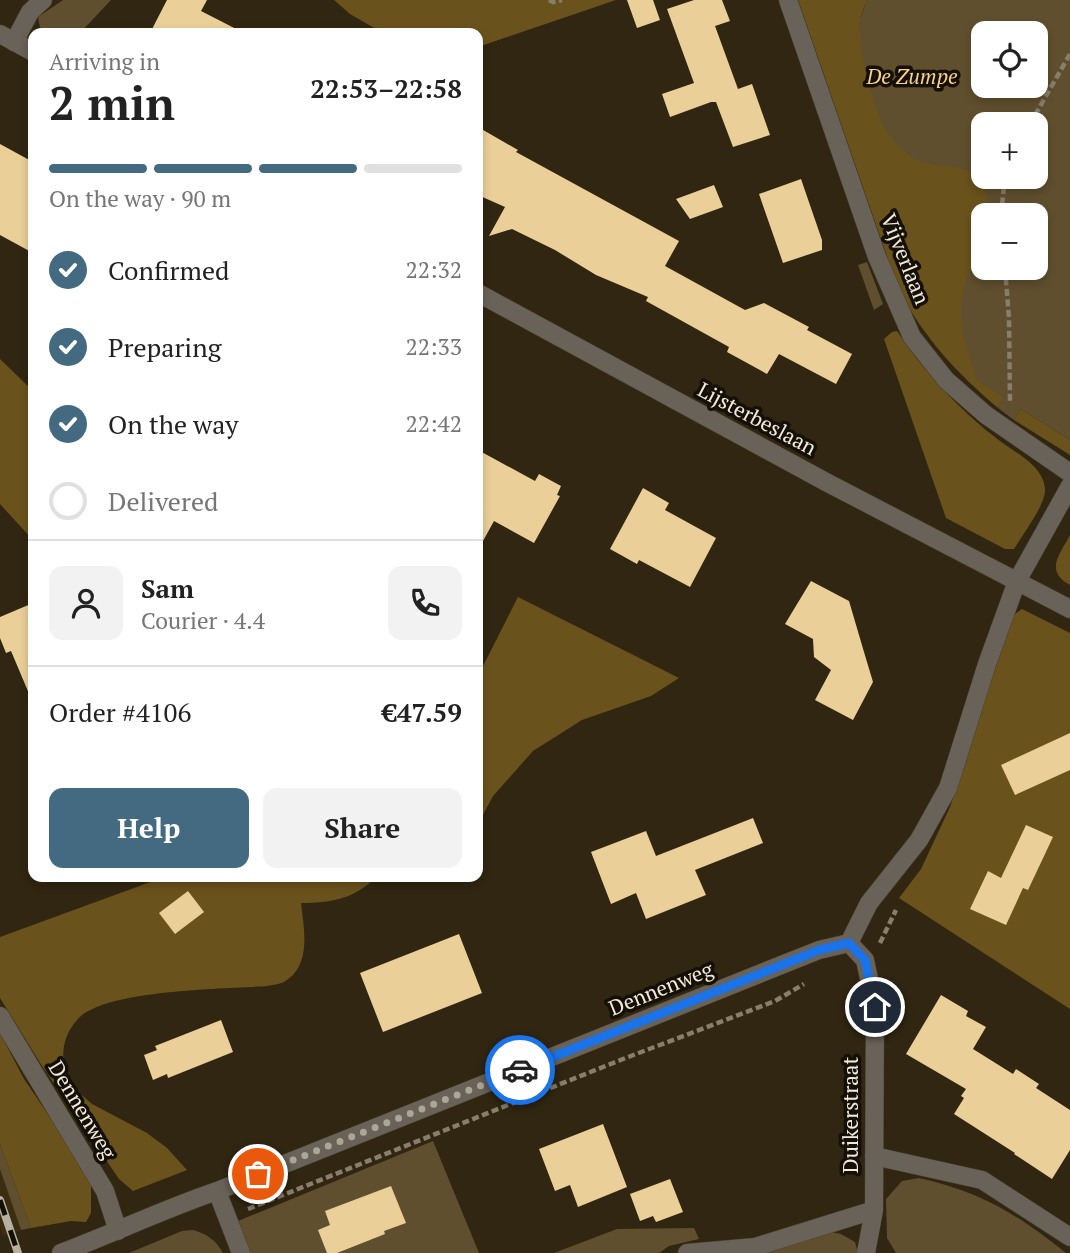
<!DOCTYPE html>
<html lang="en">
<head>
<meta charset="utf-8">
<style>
  :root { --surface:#fff; --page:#f2f2f2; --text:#222; --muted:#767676; --line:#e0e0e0; --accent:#436a80 }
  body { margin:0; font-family:"PT Serif",serif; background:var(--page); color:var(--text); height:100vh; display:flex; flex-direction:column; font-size:26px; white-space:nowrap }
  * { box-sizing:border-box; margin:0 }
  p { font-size:23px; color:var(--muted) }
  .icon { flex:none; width:38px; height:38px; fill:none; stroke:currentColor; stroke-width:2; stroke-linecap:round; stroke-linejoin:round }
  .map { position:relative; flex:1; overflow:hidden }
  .sheet { position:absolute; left:28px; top:28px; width:455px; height:854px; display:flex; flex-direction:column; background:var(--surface); border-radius:14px; box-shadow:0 4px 10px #0003 }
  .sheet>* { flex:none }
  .buttons { position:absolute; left:971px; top:21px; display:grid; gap:14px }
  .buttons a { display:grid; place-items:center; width:77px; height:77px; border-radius:14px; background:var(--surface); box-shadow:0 4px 10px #0003; font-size:35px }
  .pin { position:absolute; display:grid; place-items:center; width:60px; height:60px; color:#fff; margin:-30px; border:4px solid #fff; border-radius:50%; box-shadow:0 2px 7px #0007 }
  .courier { position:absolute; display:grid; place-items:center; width:70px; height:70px; margin:-35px; border:5px solid #1a73e8; border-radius:50%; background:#fff; color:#222; box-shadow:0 2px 9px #0007 }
  .summary em { font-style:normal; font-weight:700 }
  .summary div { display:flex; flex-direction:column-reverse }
  .summary { display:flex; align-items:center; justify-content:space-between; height:119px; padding:0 21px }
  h1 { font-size:46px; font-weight:700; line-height:52px }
  .bar { display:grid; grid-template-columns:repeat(4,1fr); gap:10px 7px; align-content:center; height:84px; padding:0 21px }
  .bar i { height:9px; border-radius:5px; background:var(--line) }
  .bar .current { background:var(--accent) }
  .bar p { grid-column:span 4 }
  .line { display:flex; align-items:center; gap:18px; padding:0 21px; border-top:2px solid var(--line) }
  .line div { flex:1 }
  .round { display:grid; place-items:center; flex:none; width:74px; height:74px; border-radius:14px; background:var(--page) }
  ol { padding:0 21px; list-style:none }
  li { display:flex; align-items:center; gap:21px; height:77px }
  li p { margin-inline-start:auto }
  li .icon { padding:7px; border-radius:50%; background:var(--accent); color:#fff; stroke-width:4 }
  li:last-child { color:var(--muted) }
  li i { width:38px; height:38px; border:4px solid var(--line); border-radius:50% }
  .button { display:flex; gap:14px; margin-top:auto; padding:14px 21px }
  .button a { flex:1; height:80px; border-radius:14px; background:var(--accent); color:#fff; font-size:28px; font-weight:700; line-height:80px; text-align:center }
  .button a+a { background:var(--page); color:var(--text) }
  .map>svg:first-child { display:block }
</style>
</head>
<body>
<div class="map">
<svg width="1070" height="1253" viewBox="0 0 1070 1253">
  <rect width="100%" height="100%" fill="#312611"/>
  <path fill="#3a2d10" d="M0,1169L21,1230L3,1236L0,1227Z"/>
  <path fill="#604f2e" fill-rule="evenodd" d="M63,0H111L80,33H50L40,28L38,17Z
    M867,0H1070V440L1021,409L1014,420L998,408L1002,397L967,373L847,105L859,21ZM984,33H1036V86H984ZM984,124H1036V177H984ZM984,215H1036V268H984Z
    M867,262L883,304L874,310L858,265Z
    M433,1141L479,1253H249L238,1221Z
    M0,1144L31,1228L21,1230L0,1169Z
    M919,1178C981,1192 1017,1214 1066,1253H896L887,1238L886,1199L902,1181Z
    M694,1228L699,1239L669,1246L659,1253H554L617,1229Z
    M193,1230C207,1234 216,1240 223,1253H129L182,1231Z
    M831,1232L841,1234L855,1242L858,1253H755Z"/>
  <path fill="#6a521c" d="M334,0H616L478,47V33H383L350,14Z
    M798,0H867C865,6 861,13 860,20C855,41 874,110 885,129C892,139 904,153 915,159C933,169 954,162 971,173C987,183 988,199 987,215H984L982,243L965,283L961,304L962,332L976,379L1003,397L998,408C955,371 927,341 899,291Z
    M897,331C925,373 960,411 1000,441C1017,454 1046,467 1045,492C1043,508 1023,534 1014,549H1005L946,518L884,339L892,332Z
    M0,359L33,391V540L0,504Z
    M1021,409L1070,440V455L1014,420Z
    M1070,535V585C1044,571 1060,554 1070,535Z
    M518,597L679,678L651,696L582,720L533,751L493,796L478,824V676Z
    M1022,609L1070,633V1009L899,898L921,869L950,807L1012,616Z
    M164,877H376C355,899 330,903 301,903C304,929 312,966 284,982C280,984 272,985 267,986C227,989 102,989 77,1020C60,1040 62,1057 66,1081L92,1104L147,1133L167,1148L187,1170L133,1191L119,1179L42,1066L0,998V937Z
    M0,1033L24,1079L73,1151L91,1184V1213L86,1222L71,1221L31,1228L0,1144Z"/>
  <path fill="#ebcf98" d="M167,0H207L201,11L244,33H150Z
    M627,0H653L660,20L637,28Z
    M694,0H722L730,21L715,26L738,89L752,84L770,135L733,147L716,102H711L670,117L662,94L694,83L667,9Z
    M478,127L518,150L516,152L679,241L665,266L745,310L764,303L809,327L807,330L852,354L836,384L779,354L767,374L727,352L729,347L646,301L648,297L596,275L555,250L512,229L489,236L505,207L478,195Z
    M0,144L33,162V253L0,235Z
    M801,179L822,240V250L783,263L759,194Z
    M714,185L723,207L690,219L676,199Z
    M478,450L535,481L539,474L561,486L557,495L560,496L534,543L494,521L478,550Z
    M643,488L669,503L665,510L716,538L690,587L639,560L637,564L610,549Z
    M811,581L849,601L864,652L873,682L853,720L815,700L831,670L814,657L813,639L785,624Z
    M33,603V703L11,651L6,653L0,638V617Z
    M1070,733V770L1015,795L1001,765Z
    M753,818L763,843L695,870L706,895L646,919L636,893L611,904L591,852L646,831L656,856Z
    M1026,825L1053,837L1028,890L1023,888L1006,925L970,909L988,871L1001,878Z
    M188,891L204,912L175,934L159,913Z
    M459,934L482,993L383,1032L360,973Z
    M941,995L968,1011L966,1016L986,1027L973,1049L1013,1074L1016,1069L1039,1084L1036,1088L1070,1110V1150L1052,1179L1014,1154L1015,1153L954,1114L964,1098L961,1096L966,1089L906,1054Z
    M221,1020L233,1052L168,1078L167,1074L153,1080L144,1055L157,1050L155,1046Z
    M603,1124L627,1187L578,1207L570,1185L555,1191L539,1149Z
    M670,1179L683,1212L656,1222L653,1216L640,1221L630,1194Z
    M391,1186L406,1223L384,1231L385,1234L337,1253H327L318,1230L330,1225L325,1211Z"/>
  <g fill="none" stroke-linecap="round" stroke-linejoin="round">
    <defs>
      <path id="minor" d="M788,0L877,257L912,337L946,380L986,415L1070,473
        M14,42L30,12L43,0
        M849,943L865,960L875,1007L874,1210L866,1253
        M0,1016L105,1191L118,1231
        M874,1156L982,1180L1070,1237
        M217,1191L241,1253
        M61,1253C114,1233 164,1209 217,1191L819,950L849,943L869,903L919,840L948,788L987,664L1017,581L1070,486
        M687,1253L755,1247L874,1210"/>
      <path id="tertiary" d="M0,34L33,52
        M478,293L826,482L1070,609"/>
    </defs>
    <use href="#minor" stroke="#4c412d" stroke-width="19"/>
    <use href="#tertiary" stroke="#4c412d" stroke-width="19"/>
    <path stroke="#877e6c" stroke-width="4.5" stroke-dasharray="7 3.5" stroke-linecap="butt" d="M549,0L553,2L562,0
      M1030,124L1070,54
      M1001,215L1005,177
      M1005,268L1009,318L1010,403
      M880,943L896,910
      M248,1209L623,1059L775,1001L804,984"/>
    <use href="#minor" stroke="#686258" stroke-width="18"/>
    <use href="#tertiary" stroke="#686258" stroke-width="18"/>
    <defs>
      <path id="rail" d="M0,1200L18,1253"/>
    </defs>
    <use href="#rail" stroke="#b7af9f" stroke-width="8"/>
    <use href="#rail" stroke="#151007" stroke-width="5" stroke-dasharray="16" stroke-linecap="butt"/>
  </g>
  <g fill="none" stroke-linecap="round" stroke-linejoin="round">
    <path stroke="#ada595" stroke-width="7" stroke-dasharray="0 12.6" d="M258,1174L520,1070"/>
    <path stroke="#1a73e8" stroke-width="9" d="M520,1070L819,950L849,943L865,960L875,1007"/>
  </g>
  <g text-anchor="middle" stroke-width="7" stroke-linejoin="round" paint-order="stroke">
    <g font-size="21" font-style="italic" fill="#fad283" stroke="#151007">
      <text x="912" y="84">De Zumpe</text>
    </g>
    <g font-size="21" fill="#f0e9dc" stroke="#151007">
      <text transform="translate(905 259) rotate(68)" y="7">Vijverlaan</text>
      <text transform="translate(757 419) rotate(28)" y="7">Lijsterbeslaan</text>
      <text transform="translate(661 989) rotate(-22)" y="7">Dennenweg</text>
      <text transform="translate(82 1110) rotate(59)" y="7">Dennenweg</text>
      <text transform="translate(851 1115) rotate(-90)" y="7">Duikerstraat</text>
    </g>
  </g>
</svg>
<div class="buttons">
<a><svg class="icon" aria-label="locate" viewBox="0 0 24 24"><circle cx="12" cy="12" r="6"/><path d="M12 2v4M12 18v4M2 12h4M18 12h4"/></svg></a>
<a>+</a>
<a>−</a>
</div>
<div class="pin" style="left:258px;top:1174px;background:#ea580c"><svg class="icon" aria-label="bag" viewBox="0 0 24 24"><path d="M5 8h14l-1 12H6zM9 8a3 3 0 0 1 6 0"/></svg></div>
<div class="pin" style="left:875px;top:1007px;background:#1f2937"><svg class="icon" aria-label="home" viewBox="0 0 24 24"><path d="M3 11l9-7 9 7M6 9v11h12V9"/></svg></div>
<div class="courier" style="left:520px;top:1070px"><svg class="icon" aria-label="car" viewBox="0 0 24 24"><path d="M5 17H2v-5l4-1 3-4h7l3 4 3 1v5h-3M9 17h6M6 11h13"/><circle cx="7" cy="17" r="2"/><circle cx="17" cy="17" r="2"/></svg></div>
<section class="sheet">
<div class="summary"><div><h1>2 min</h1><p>Arriving in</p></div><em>22:53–22:58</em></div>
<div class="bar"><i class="current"></i><i class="current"></i><i class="current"></i><i></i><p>On the way · 90 m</p></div>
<ol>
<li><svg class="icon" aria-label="check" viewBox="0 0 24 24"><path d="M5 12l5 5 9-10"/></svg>Confirmed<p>22:32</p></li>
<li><svg class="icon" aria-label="check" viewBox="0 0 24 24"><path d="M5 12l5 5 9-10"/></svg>Preparing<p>22:33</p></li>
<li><svg class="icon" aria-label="check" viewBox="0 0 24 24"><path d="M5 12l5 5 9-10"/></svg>On the way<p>22:42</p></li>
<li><i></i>Delivered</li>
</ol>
<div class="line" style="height:126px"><a class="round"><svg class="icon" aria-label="person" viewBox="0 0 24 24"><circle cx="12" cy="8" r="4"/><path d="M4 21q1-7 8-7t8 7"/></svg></a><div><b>Sam</b><p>Courier · 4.4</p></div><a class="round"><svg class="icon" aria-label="phone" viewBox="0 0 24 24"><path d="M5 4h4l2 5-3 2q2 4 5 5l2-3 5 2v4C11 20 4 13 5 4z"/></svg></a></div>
<div class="line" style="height:91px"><div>Order #4106</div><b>€47.59</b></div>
<div class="button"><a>Help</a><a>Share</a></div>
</section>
</div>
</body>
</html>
